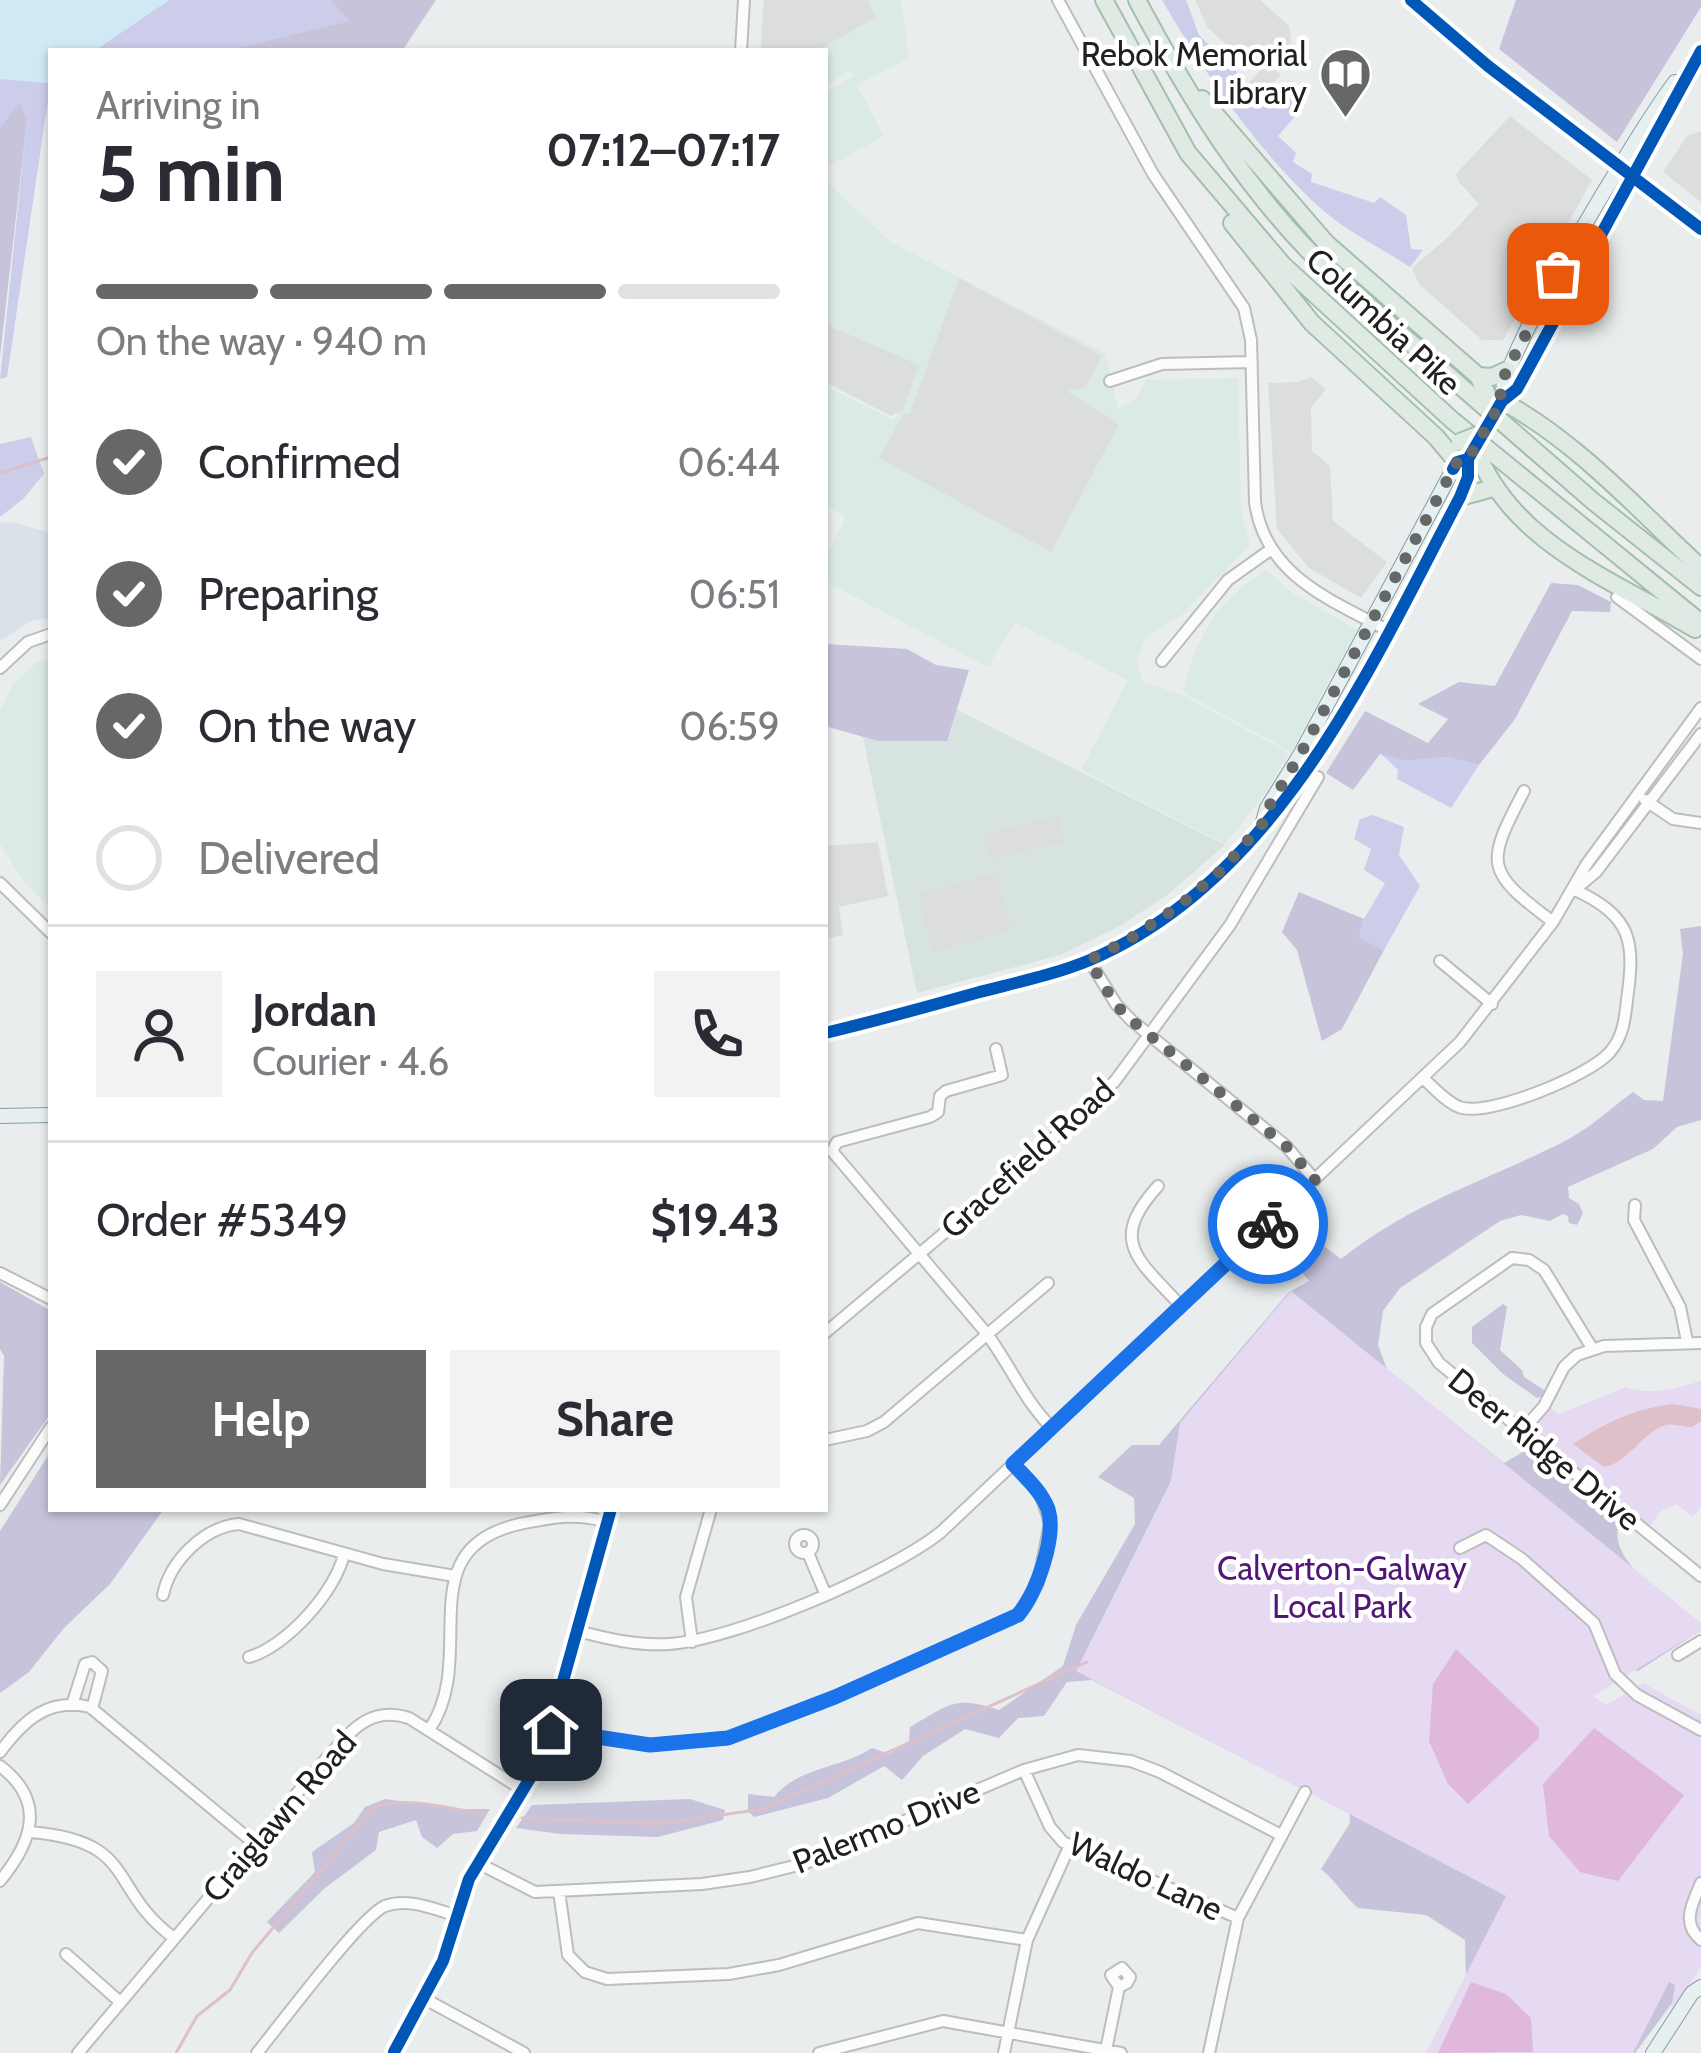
<!DOCTYPE html>
<html lang="en">
<head>
<meta charset="utf-8">
<style>
  :root { --surface:#fff; --page:#f2f2f3; --text:#2b2b33; --muted:#7c7c81; --line:#e1e1e2; --accent:#666868 }
  body { margin:0; font-family:Cabin,sans-serif; background:var(--page); color:var(--text); height:100vh; display:flex; flex-direction:column; font-size:45px; white-space:nowrap }
  * { box-sizing:border-box; margin:0 }
  p { font-size:39px; color:var(--muted) }
  .icon { flex:none; width:66px; height:66px; fill:none; stroke:currentColor; stroke-width:2; stroke-linecap:round; stroke-linejoin:round }
  .map { position:relative; flex:1; overflow:hidden }
  .panel { position:absolute; left:48px; top:48px; width:780px; height:1464px; display:flex; flex-direction:column; background:var(--surface); border-radius:0px; box-shadow:0 3px 9px #0004 }
  .panel>* { flex:none }
  .pin { position:absolute; display:grid; place-items:center; width:102px; height:102px; color:#fff; margin:-51px; border-radius:24px; box-shadow:0 6px 18px #0006 }
  .courier { position:absolute; display:grid; place-items:center; width:120px; height:120px; margin:-60px; border:9px solid #1a73e8; border-radius:50%; background:#fff; color:#222; box-shadow:0 3px 15px #0007 }
  .head em { font-style:normal; font-weight:700 }
  .head div { display:flex; flex-direction:column-reverse }
  .head { display:flex; align-items:center; justify-content:space-between; height:204px; padding:0 48px }
  h1 { font-size:78px; font-weight:700; line-height:90px }
  .bar { display:grid; grid-template-columns:repeat(4,1fr); gap:18px 12px; align-content:center; height:144px; padding:0 48px }
  .bar i { height:15px; border-radius:9px; background:var(--line) }
  .bar .selected { background:var(--accent) }
  .bar p { grid-column:span 4 }
  .line { display:flex; align-items:center; gap:30px; padding:0 48px; border-top:3px solid var(--line) }
  .line div { flex:1 }
  .round { display:grid; place-items:center; flex:none; width:126px; height:126px; border-radius:0px; background:var(--page) }
  ol { padding:0 48px; list-style:none }
  li { display:flex; align-items:center; gap:36px; height:132px }
  li p { margin-inline-start:auto }
  li .icon { padding:12px; border-radius:50%; background:var(--accent); color:#fff; stroke-width:4 }
  li:last-child { color:var(--muted) }
  li i { width:66px; height:66px; border:6px solid var(--line); border-radius:50% }
  .cta { display:flex; gap:24px; margin-top:auto; padding:24px 48px }
  .cta a { flex:1; height:138px; border-radius:0px; background:var(--accent); color:#fff; font-size:48px; font-weight:700; line-height:138px; text-align:center }
  .cta a+a { background:var(--page); color:var(--text) }
  .map>svg:first-child { display:block }
</style>
</head>
<body>
<div class="map">
<svg width="1701" height="2053" viewBox="0 0 1701 2053">
  <rect width="100%" height="100%" fill="#e9edee"/>
  <path fill="#dceae5" d="M763,0H901L909,58L857,85L884,136L825,168V93L854,76L850,71L825,85V51H760Z
    M825,179L889,241L1105,353L1118,408L1136,399L1146,380L1238,378L1241,511L1250,545L1181,616L1146,636L1137,661L1143,682L1180,694L1289,753L1262,798L1225,844L1081,770L1128,680L1015,622L988,667L825,581V559L846,517L825,504V386L893,420L907,404L825,381Z
    M1266,569L1288,590L1357,630L1291,752L1183,692L1193,655L1214,615L1241,588Z
    M51,658V908L26,884L0,844V710L13,684L36,662Z"/>
  <path fill="#dae2e9" d="M13,522L51,533V618L31,621L0,641V523Z"/>
  <path fill="#d6e3e1" d="M938,700L1225,845L1166,896L1118,927L1060,955L917,993L858,714Z"/>
  <path fill="#cccdea" d="M169,0H330L351,21L223,51H94Z
    M1162,0H1186L1199,35L1237,72L1240,89L1250,101H1258L1277,85L1303,107L1278,136L1296,153L1293,162L1312,174L1311,182L1374,203L1380,197L1406,215L1411,249L1423,250L1410,267C1380,247 1345,231 1318,206C1256,149 1204,72 1162,0Z
    M0,79L51,80L7,377L0,379L27,121L20,104L0,127Z
    M31,437L44,474L23,499L0,517V444Z
    M1380,753L1406,761L1447,757L1479,765L1451,808L1397,779L1398,770Z
    M1373,815L1404,827L1399,855L1420,886L1384,950L1359,937L1364,919L1385,883L1364,870L1371,849L1354,839L1360,819Z"/>
  <path fill="#c6c3db" d="M330,0H436L402,51H223L350,21Z
    M1516,0H1701V7L1617,142L1499,49Z
    M20,103L27,121L0,356V127Z
    M1551,583L1578,585L1611,602L1610,612L1572,611L1515,719L1479,765L1447,757L1406,761L1380,754L1353,790L1326,773L1365,711L1428,743L1448,719L1418,704L1459,682L1495,686Z
    M825,644L907,649L936,665L969,670L947,741H878L825,726Z
    M1299,892L1364,919L1359,937L1384,950L1342,1029L1322,1041L1297,950L1282,932Z
    M1701,926V1120L1677,1127L1653,1149L1568,1187L1569,1198L1579,1204L1583,1213L1577,1225L1569,1223L1568,1216L1563,1214L1550,1221L1521,1215L1500,1221L1400,1288L1383,1311L1378,1345L1387,1369L1504,1463L1530,1448L1559,1477L1620,1522C1603,1561 1674,1601 1701,1624V1630L1638,1671L1626,1668L1528,1542L1698,1968L1635,2053H1606L1466,1980L1465,1940L1426,1915L1358,1908C1344,1896 1336,1881 1321,1869L1350,1823L1349,1804L1312,1794L1092,1680L1067,1682L1044,1716L1018,1718L999,1738L965,1729L923,1756L902,1780L884,1766L828,1798L754,1817L748,1811V1794L774,1797C800,1766 840,1769 872,1748L890,1754L909,1741L910,1727C949,1705 954,1695 999,1710L1063,1666L1076,1625L1135,1524L1134,1498L1098,1477L1132,1445H1159L1289,1292L1309,1281L1294,1263L1321,1244L1341,1259C1412,1202 1486,1181 1565,1141C1589,1129 1611,1108 1633,1092L1644,1100L1663,1101L1683,954L1680,929Z
    M0,1282L51,1311V1413L0,1485L4,1356L0,1349Z
    M1503,1304L1507,1307L1500,1350L1522,1370L1524,1377L1544,1390L1542,1396L1537,1398L1503,1374L1472,1343V1327Z
    M51,1451V1509H164L110,1584L64,1628L29,1672L0,1693V1531Z
    M385,1799L456,1809H490L477,1831L453,1834L437,1848L422,1837L416,1820L379,1832L376,1850L325,1888L279,1933L267,1922L315,1872L312,1852L354,1823L365,1807Z
    M690,1799L725,1810L723,1820L658,1837L561,1834L516,1828L532,1805Z"/>
  <path fill="#d0e9f4" d="M0,0H169L94,51H51V80L47,83L0,79Z"/>
  <path fill="#e6d9f2" d="M1291,1291L1701,1623V1630L1593,1696L1606,1705L1643,1683L1701,1715V1966L1670,2016L1675,1985L1669,1982L1633,2053H1426L1506,1896L1076,1671L1171,1481L1180,1423Z
    M1701,1381V1507L1693,1517L1676,1504L1662,1510L1648,1528L1534,1430L1550,1407L1559,1414L1626,1387C1652,1396 1675,1389 1701,1381Z"/>
  <path fill="#e0b8dc" d="M1456,1649L1539,1728V1738L1468,1804L1448,1784L1429,1741L1433,1684Z
    M1594,1728L1684,1795L1618,1881L1580,1872L1549,1836L1543,1784Z
    M1471,1982L1506,1994L1531,2018L1533,2052L1438,2053Z"/>
  <path fill="#dcdede" d="M764,0H867L876,17L817,51H761Z
    M1195,0H1260L1289,26L1292,48L1275,69L1281,75L1261,97L1247,85L1262,68L1253,62L1248,65L1208,28Z
    M1510,116L1592,180L1503,340H1482L1419,284L1412,268L1448,237L1479,204L1458,181L1456,174Z
    M1701,131V202L1663,172L1687,136Z
    M959,278L1102,356L1086,387L1067,391L1119,424L1051,552L879,458L903,415L910,413Z
    M825,324L919,365L903,410L891,416L825,382Z
    M1311,377L1326,389L1311,408L1312,451L1330,466L1333,521L1387,562L1361,598L1309,568L1277,529L1268,383L1298,382Z
    M1058,816L1064,842L989,860L983,834Z
    M878,842L888,896L839,907L843,935L825,939V846Z
    M996,873L1012,931L932,952L917,894Z"/>
  <path fill="#dec0c8" d="M1674,1404L1701,1409V1421L1692,1427C1681,1427 1673,1422 1663,1426C1640,1435 1628,1463 1604,1467L1573,1444C1605,1423 1635,1408 1674,1404Z"/>
  <g fill="none" stroke-linecap="round" stroke-linejoin="round">
    <path stroke="#dec0c8" stroke-width="3" d="M0,473L51,457
      M522,1818L658,1824L763,1809L1087,1662
      M176,2053L197,2016L230,1990L252,1953L371,1810C395,1793 455,1810 485,1814"/>
    <defs>
      <path id="minor" d="M1058,0L1153,174L1244,308L1251,340L1255,502C1265,576 1331,600 1389,631
        M741,51L744,0
        M1110,381L1162,364L1252,362
        M1617,597L1701,659
        M1162,661L1228,580L1270,550
        M0,668L28,642L51,634
        M1524,791C1485,865 1485,871 1553,922
        M1645,800L1673,819L1701,823
        M0,883L51,933
        M1577,888L1596,872L1701,734
        M1089,960L1116,1004L1131,1020L1286,1146L1315,1180
        M1440,961L1492,1004
        M996,1049L1002,1075L946,1091L940,1096L938,1112L930,1117L837,1142L832,1151L987,1334C1010,1365 1024,1400 1051,1427
        M1423,1078C1434,1088 1445,1101 1459,1107C1487,1118 1591,1075 1610,1052C1623,1037 1625,1019 1627,1000C1635,942 1633,917 1575,890
        M1158,1186C1107,1242 1139,1260 1181,1306
        M1635,1205L1634,1220L1680,1307L1687,1341
        M0,1273L51,1299
        M825,1333L1018,1171L1115,1081L1230,925L1318,777
        M1592,1348L1544,1270L1529,1260L1512,1258L1432,1314L1426,1327V1343L1439,1363L1701,1576
        M1523,1430L1544,1406L1564,1367L1577,1355L1604,1346L1701,1343
        M825,1440L867,1431L884,1422L1048,1283
        M0,1505L51,1427
        M795 1544a9 9 0 1 1 18 0a9 9 0 1 1-18 0Z
        M1460,1548L1486,1535L1522,1559L1594,1623L1615,1674L1637,1695L1701,1730
        M808,1553L825,1593
        M163,1595C170,1561 204,1527 239,1524L383,1564L455,1576
        M578,1631C608,1639 638,1646 669,1644C734,1640 890,1573 941,1532L1460,1042L1553,922L1586,865L1701,708
        M692,1642L686,1597L711,1509
        M1678,1655L1701,1641
        M249,1657C286,1647 336,1591 344,1554
        M72,1705L85,1664L92,1662L102,1671L92,1709
        M429,1730C481,1655 404,1547 524,1523C555,1517 577,1513 607,1522
        M551,1730L650,1745L728,1738L835,1697L1018,1615L1038,1583L1050,1523L1040,1493L1014,1464
        M0,1752C23,1721 48,1697 90,1707L255,1844
        M0,1766C47,1802 32,1842 0,1881
        M1024,1770L1050,1827L1063,1842L1238,1918
        M30,1832C139,1841 107,1889 174,1938
        M478,1863L535,1892L702,1884L750,1877L806,1863L1024,1770L1078,1755L1131,1761L1160,1772L1281,1835
        M1701,1883C1692,1904 1681,1923 1701,1940
        M559,1891L568,1955L585,1972L607,1979L729,1974L779,1965L918,1923L1027,1940
        M66,1954L120,2002
        M425,1999L524,2053
        M1106,2050L1119,1987L1127,1983L1130,1977L1122,1968L1111,1975L1119,1987
        M78,2053L325,1760C350,1733 368,1705 409,1718L523,1790
        M257,2053C280,2025 360,1917 385,1906C408,1897 436,1910 458,1916
        M393,2053L443,1961L469,1879L541,1760L611,1509
        M819,2053L943,2021L1121,2053
        M1004,2053L1027,1940L1070,1845
        M1209,2053L1238,1918L1305,1792"/>
      <path id="major" d="M1411,0L1488,66L1701,229
        M1502,401C1495,363 1643,124 1675,82
        M1500,404L1517,389L1701,51
        M1263,822L1267,808L1300,755L1457,462L1462,461
        M825,1033C876,1021 926,1007 976,993C1014,983 1054,975 1090,960C1278,880 1371,666 1460,497L1468,477V459
        M0,1116L51,1115
        M1653,2053L1692,1993L1701,1987"/>
      <path id="highway" d="M1104,0L1188,153L1283,265L1452,420L1701,623
        M1137,0C1192,103 1249,196 1335,277L1594,502L1701,587
        M1202,99L1326,243L1478,376L1495,410
        M1232,223L1312,323L1436,437L1457,462
        M1478,376L1492,377L1507,370
        M1502,401C1579,443 1637,509 1701,568
        M1475,447C1510,543 1613,580 1695,629
        M1460,497L1493,488"/>
    </defs>
    <use href="#minor" stroke="#bcbebe" stroke-width="14"/>
    <use href="#major" stroke="#879da3" stroke-width="16"/>
    <use href="#highway" stroke="#a2c0a9" stroke-width="20"/>
    <use href="#minor" stroke="#fcfcfc" stroke-width="10"/>
    <use href="#major" stroke="#e6f0f1" stroke-width="14"/>
    <use href="#highway" stroke="#e0eae4" stroke-width="16"/>
    <defs>
      <path id="major-bridge" d="M1470,455L1498,407"/>
      <path id="highway-bridge" d="M1460,442L1483,433"/>
    </defs>
    <use href="#major-bridge" stroke="#879da3" stroke-width="16" stroke-linecap="butt"/>
    <use href="#highway-bridge" stroke="#a2c0a9" stroke-width="20" stroke-linecap="butt"/>
    <use href="#major-bridge" stroke="#e6f0f1" stroke-width="14"/>
    <use href="#highway-bridge" stroke="#e0eae4" stroke-width="16"/>
    <defs>
      <path id="cycleway" d="M1411,0L1488,66L1701,229
        M1453,469L1457,462L1468,459L1502,401L1517,389L1701,51
        M825,1033C876,1021 926,1007 976,993C1014,983 1054,975 1090,960C1278,880 1371,666 1460,497L1468,477V459
        M394,2052L443,1961L469,1879L541,1760L611,1509"/>
    </defs>
    <use href="#cycleway" stroke="#fff" stroke-width="20"/>
    <use href="#cycleway" stroke="#0057b8" stroke-width="12"/>
  </g>
  <g fill="none" stroke-linecap="round" stroke-linejoin="round">
    <path stroke="#666868" stroke-width="12" stroke-dasharray="0 21.6" d="M1268,1224L1315,1180L1286,1146L1131,1020L1115,1004L1089,960L1128,940L1179,906L1223,869L1263,823L1268,808L1300,755L1457,462L1468,459L1502,401L1499,388L1507,370L1558,274"/>
    <path stroke="#1a73e8" stroke-width="15" d="M551,1730L650,1745L728,1738L835,1697L1018,1615C1036,1594 1057,1537 1048,1509C1041,1491 1026,1478 1013,1464L1268,1224"/>
  </g>
  <defs>
    <symbol id="library-pin" viewBox="-11 -11 22 30"><path d="M0 17L-7.5 6A9.5 9.5 0 1 1 7.5 6Z" fill="#666868" stroke="#fff"/><path d="M-6-4Q-3-5.5-.7-3.5V5Q-3 3-6 4ZM6-4Q3-5.5 .7-3.5V5Q3 3 6 4Z" fill="#fff"/></symbol>
  </defs>
  <g fill-rule="evenodd">
    <use href="#library-pin" x="1316" y="44" width="59" height="81"/>
  </g>
  <g text-anchor="middle" stroke-width="9" stroke-linejoin="round" paint-order="stroke">
    <g font-size="33" fill="#202020" stroke="#fff" text-anchor="end">
      <text x="1307" y="66">Rebok Memorial<tspan x="1307" dy="38">Library</tspan></text>
    </g>
    <g font-size="33" fill="#202020" stroke="#fff">
      <text transform="translate(1384 321) rotate(43)" y="12">Columbia Pike</text>
      <text transform="translate(1027 1158) rotate(-42)" y="12">Gracefield Road</text>
      <text transform="translate(1545 1449) rotate(39)" y="12">Deer Ridge Drive</text>
      <text transform="translate(279 1816) rotate(-49)" y="12">Craiglawn Road</text>
      <text transform="translate(886 1826) rotate(-22)" y="12">Palermo Drive</text>
      <text transform="translate(1146 1876) rotate(25)" y="12">Waldo Lane</text>
    </g>
    <g font-size="33" fill="#521578" stroke="#fff">
      <text x="1342" y="1580">Calverton-Galway<tspan x="1342" dy="38">Local Park</tspan></text>
    </g>
  </g>
</svg>
<div class="pin" style="left:1558px;top:274px;background:#ea580c"><svg class="icon" aria-label="bag" viewBox="0 0 24 24"><path d="M5 8h14l-1 12H6zM9 8a3 3 0 0 1 6 0"/></svg></div>
<div class="pin" style="left:551px;top:1730px;background:#1f2937"><svg class="icon" aria-label="home" viewBox="0 0 24 24"><path d="M3 11l9-7 9 7M6 9v11h12V9"/></svg></div>
<div class="courier" style="left:1268px;top:1224px"><svg class="icon" aria-label="bike" viewBox="0 0 24 24"><circle cx="6" cy="16" r="4"/><circle cx="18" cy="16" r="4"/><path d="M6 16l4-8h5l3 8M10 8l3 8H6M13 5h3"/></svg></div>
<section class="panel">
<div class="head"><div><h1>5 min</h1><p>Arriving in</p></div><em>07:12–07:17</em></div>
<div class="bar"><i class="selected"></i><i class="selected"></i><i class="selected"></i><i></i><p>On the way · 940 m</p></div>
<ol>
<li><svg class="icon" aria-label="check" viewBox="0 0 24 24"><path d="M5 12l5 5 9-10"/></svg>Confirmed<p>06:44</p></li>
<li><svg class="icon" aria-label="check" viewBox="0 0 24 24"><path d="M5 12l5 5 9-10"/></svg>Preparing<p>06:51</p></li>
<li><svg class="icon" aria-label="check" viewBox="0 0 24 24"><path d="M5 12l5 5 9-10"/></svg>On the way<p>06:59</p></li>
<li><i></i>Delivered</li>
</ol>
<div class="line" style="height:216px"><a class="round"><svg class="icon" aria-label="person" viewBox="0 0 24 24"><circle cx="12" cy="8" r="4"/><path d="M4 21q1-7 8-7t8 7"/></svg></a><div><b>Jordan</b><p>Courier · 4.6</p></div><a class="round"><svg class="icon" aria-label="phone" viewBox="0 0 24 24"><path d="M5 4h4l2 5-3 2q2 4 5 5l2-3 5 2v4C11 20 4 13 5 4z"/></svg></a></div>
<div class="line" style="height:156px"><div>Order #5349</div><b>$19.43</b></div>
<div class="cta"><a>Help</a><a>Share</a></div>
</section>
</div>
</body>
</html>
